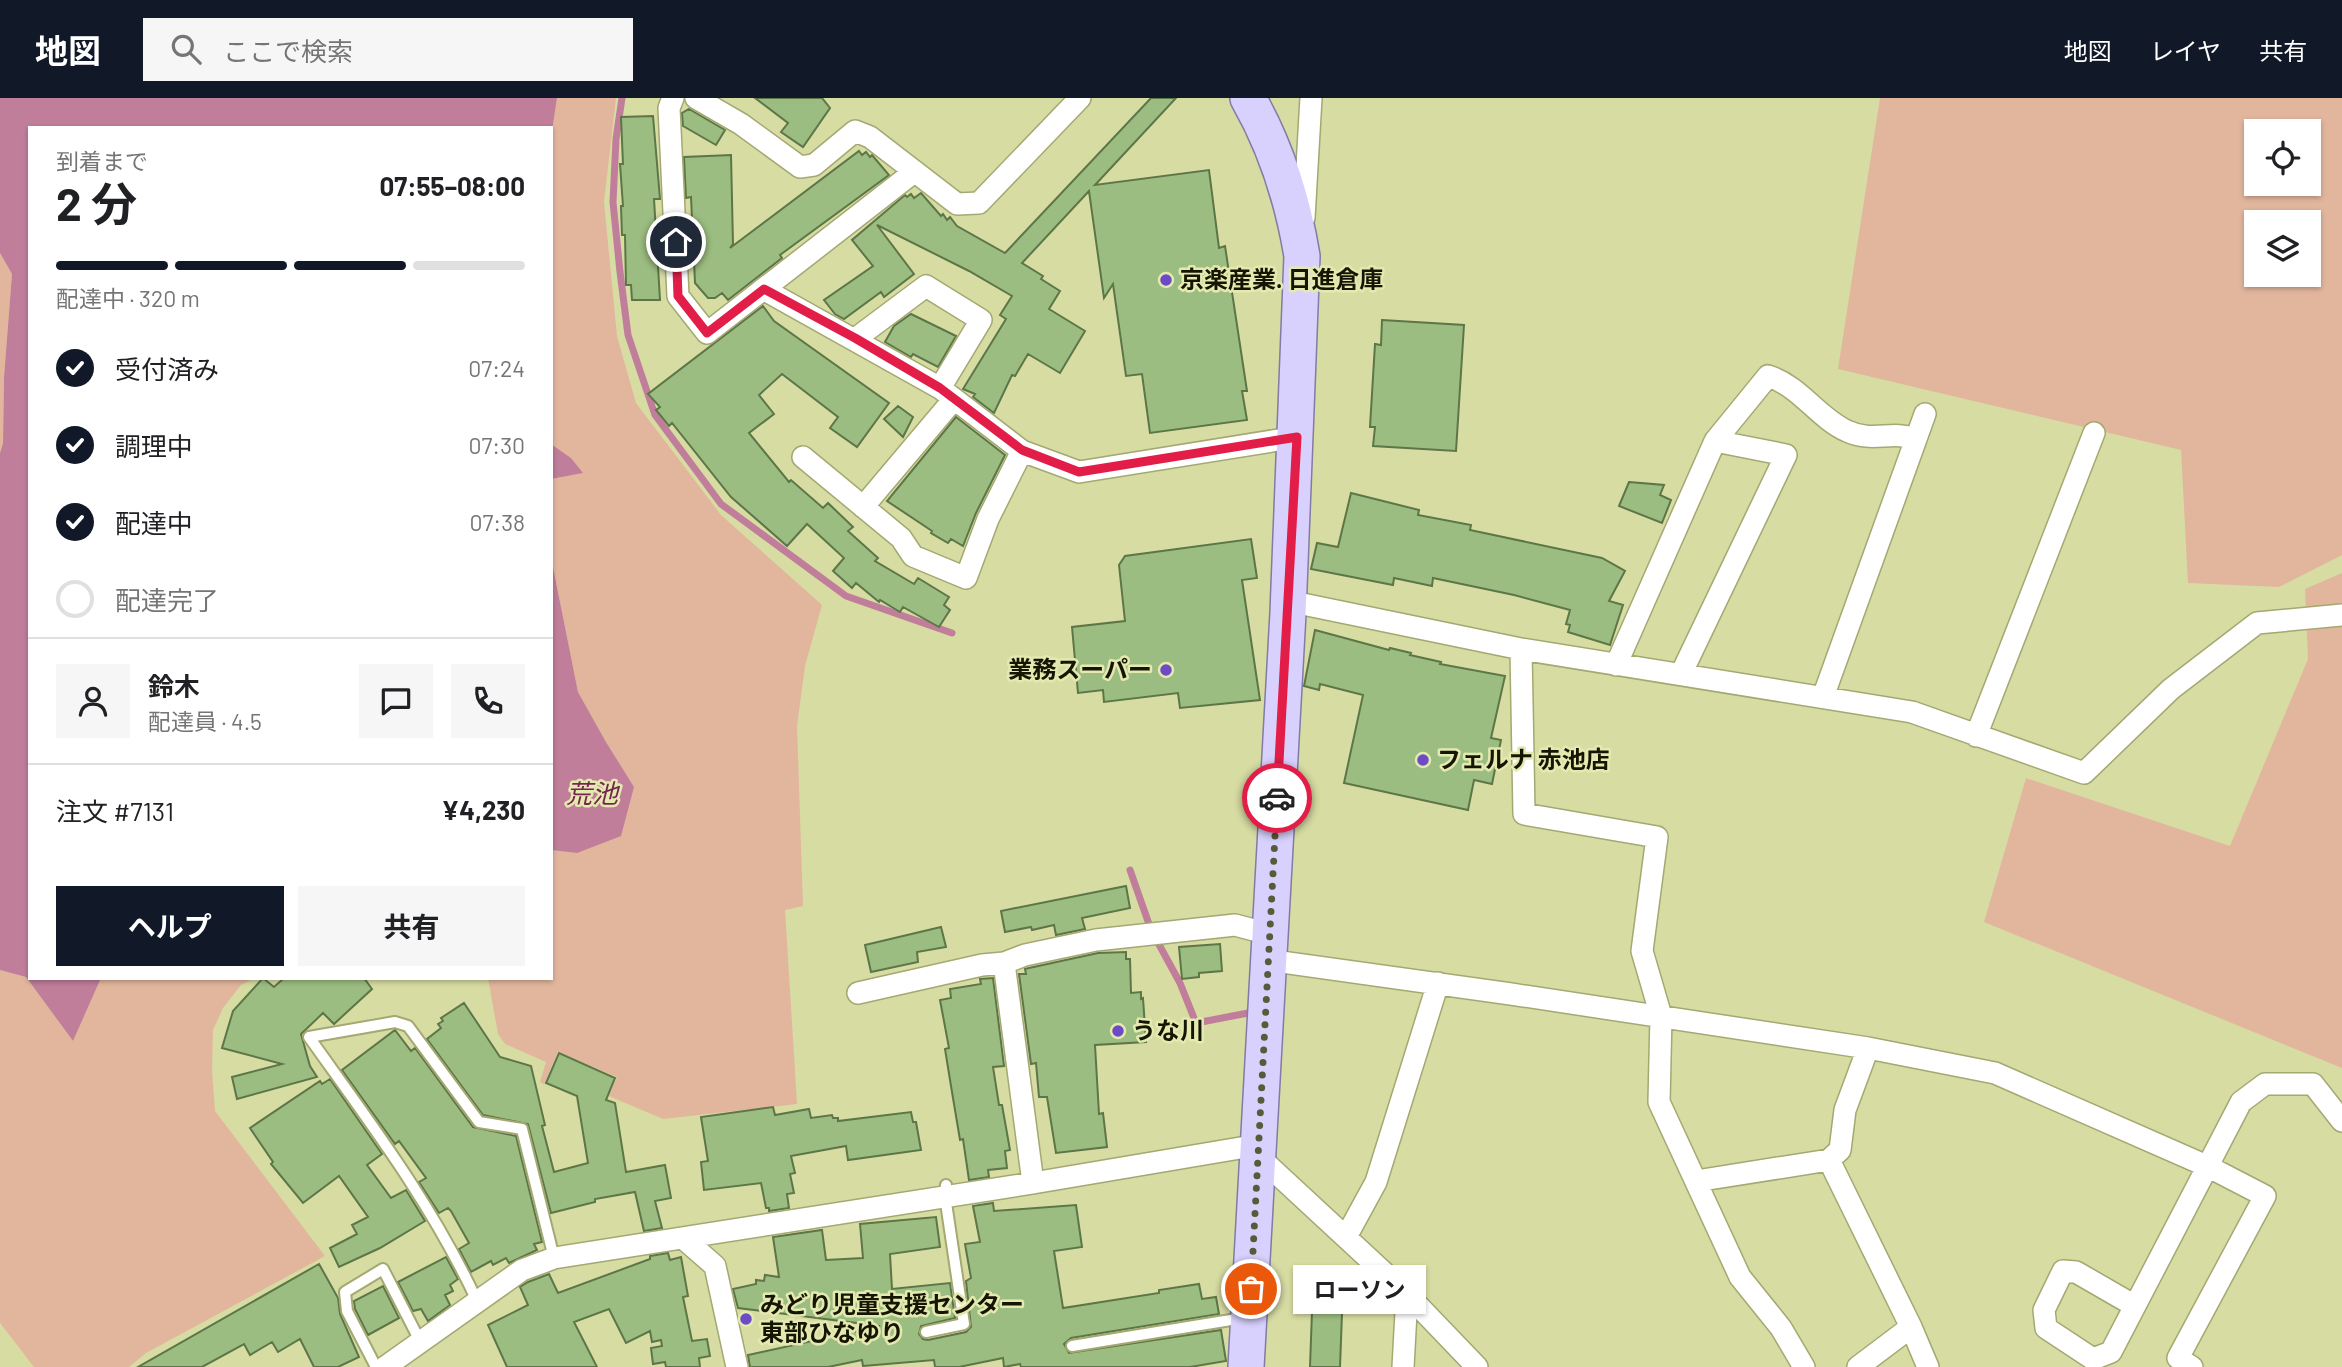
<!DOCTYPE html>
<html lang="ja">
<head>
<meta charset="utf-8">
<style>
  :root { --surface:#fff; --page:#f6f6f6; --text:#202124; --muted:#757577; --line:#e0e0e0; --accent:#111827 }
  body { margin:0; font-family:Barlow,"Noto Sans JP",sans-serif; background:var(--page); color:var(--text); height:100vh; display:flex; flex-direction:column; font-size:26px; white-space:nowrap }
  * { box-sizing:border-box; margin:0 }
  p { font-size:23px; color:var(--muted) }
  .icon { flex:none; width:38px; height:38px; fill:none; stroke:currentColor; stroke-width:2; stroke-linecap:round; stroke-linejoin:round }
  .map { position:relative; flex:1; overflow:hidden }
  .details { position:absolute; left:28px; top:28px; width:525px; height:854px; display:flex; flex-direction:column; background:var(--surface); border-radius:0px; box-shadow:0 2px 5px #0004 }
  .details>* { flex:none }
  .buttons { position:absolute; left:2244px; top:21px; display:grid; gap:14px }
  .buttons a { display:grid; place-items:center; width:77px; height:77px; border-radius:0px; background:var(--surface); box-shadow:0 2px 5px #0004; font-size:35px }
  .pin { position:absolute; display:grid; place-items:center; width:60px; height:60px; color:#fff; margin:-30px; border:4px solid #fff; border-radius:50%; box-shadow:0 2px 7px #0007 }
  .courier { position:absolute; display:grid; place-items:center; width:70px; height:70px; margin:-35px; border:5px solid #e11d48; border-radius:50%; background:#fff; color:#222; box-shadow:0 2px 9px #0007 }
  .bubble { position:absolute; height:49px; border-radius:0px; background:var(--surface); box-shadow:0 2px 5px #0004; font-size:23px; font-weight:700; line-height:49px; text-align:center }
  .headline em { font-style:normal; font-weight:700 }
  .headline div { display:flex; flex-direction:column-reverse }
  .headline { display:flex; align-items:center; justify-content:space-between; height:119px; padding:0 28px }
  h1 { font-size:46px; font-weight:700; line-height:52px }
  .bar { display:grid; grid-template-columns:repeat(4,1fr); gap:10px 7px; align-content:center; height:84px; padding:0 28px }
  .bar i { height:9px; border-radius:5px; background:var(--line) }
  .bar .current { background:var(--accent) }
  .bar p { grid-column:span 4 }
  .line { display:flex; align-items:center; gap:18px; padding:0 28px; border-top:2px solid var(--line) }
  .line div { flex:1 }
  .round { display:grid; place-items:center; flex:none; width:74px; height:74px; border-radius:0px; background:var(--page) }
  ol { padding:0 28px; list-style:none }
  li { display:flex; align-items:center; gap:21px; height:77px }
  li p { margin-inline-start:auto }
  li .icon { padding:7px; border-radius:50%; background:var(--accent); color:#fff; stroke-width:4 }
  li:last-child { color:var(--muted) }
  li i { width:38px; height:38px; border:4px solid var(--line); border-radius:50% }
  .primary-button { display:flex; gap:14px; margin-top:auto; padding:14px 28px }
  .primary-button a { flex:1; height:80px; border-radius:0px; background:var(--accent); color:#fff; font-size:28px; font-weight:700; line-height:80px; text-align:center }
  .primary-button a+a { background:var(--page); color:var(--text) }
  header { display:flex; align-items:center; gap:42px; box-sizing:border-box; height:98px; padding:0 35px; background:var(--accent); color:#fff }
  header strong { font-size:33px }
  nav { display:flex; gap:38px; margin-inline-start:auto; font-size:24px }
  .search { width:490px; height:63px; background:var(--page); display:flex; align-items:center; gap:18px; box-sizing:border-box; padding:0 24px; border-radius:0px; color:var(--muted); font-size:26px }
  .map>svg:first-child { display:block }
</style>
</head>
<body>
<header>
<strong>地図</strong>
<div class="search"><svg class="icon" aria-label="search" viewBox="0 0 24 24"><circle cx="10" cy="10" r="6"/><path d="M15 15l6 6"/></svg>ここで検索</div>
<nav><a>地図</a><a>レイヤ</a><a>共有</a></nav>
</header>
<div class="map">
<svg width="2342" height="1269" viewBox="0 0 2342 1269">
  <rect width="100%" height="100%" fill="#d7dca3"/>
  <path fill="#e2b69d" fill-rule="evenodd" d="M557,0H616L604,104L617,238L636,305L721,417L822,507L805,568L797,628L803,808L785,812L797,1006L663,1021L609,998L617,979L558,954L544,986L540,984L546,964L505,946L498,936L488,880H551V752L577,755L634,690L606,644L578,594L551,459V381L582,375L571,360L551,346V40Z
    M1880,0H2342V457L2279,489L2188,485L2181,352L1838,271ZM2256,33H2308V86H2256ZM2256,124H2308V177H2256Z
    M0,155L12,176L4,279L3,345L0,354Z
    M2342,475V970L1984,824L2026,680L2230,748L2308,561L2305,491Z
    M0,872L26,879L73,943L101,880H255L241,887L223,910L213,932L212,973L215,1013L325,1158L146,1255L129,1269H34L0,1225Z"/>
  <path fill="#c07e9b" d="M0,0H557L551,40V30H30V880H101L73,943L26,879L0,872V355L3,345L4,279L12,176L0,155Z
    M551,346L571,360L583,375L551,381Z
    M551,459L578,594L606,644L634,689L621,738L577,755L551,752Z"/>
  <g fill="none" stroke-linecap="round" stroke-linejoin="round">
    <path stroke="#c07e9b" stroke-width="7" d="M622,0L616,41L613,104L620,174L628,237L655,317L721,406L846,498L952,535
      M1130,772L1150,829
      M1156,841L1180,885L1196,925L1248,915"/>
  </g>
  <path fill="#9cbd81" stroke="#5d7648" stroke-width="2" d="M755,0H822L830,10L803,49L781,34L788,25Z
    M1151,0H1176L1095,87L1209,72L1219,150L1225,148L1247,293H1242L1247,322L1150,335L1142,276L1126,278L1113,186L1104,200L1089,93L1022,165L1043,178L1041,181L1060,193L1049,211L1085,233L1060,275L1028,256L1015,278L1012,277L994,315L973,299L975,296L963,291L1006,221L1000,217L1012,198L969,173L877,127L914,176L884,199L881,194L844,221L835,216L824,202L873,168L852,142L905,97L907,99L911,96L914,100L921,95L941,118L943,116L947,122L950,119L957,128L1005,155Z
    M689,11L725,32L716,47L683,28L682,15Z
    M653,18L660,101H654L660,202H632L631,187H626L625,137H622L621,108H623L620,66H623L621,19Z
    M859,53L862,57L866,54L870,59L872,57L889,77L780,157L782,160L728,202L722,195L715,200H708L695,185L691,99L686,100L684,59L731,57L733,146L730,150Z
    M763,208L774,223L889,305L857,349L830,330L838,319L782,276L759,297L774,316L749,335L789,384L791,382L823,410L828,405L853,429L848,433L878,460L875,463L914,486L918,480L949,499L944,507L950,512L939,529L903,509L900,514L880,502L879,504L856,485L852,490L833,473L844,460L807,426L787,448L731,399L672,325L669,328L656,312L660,309L648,296Z
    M911,216L956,238L938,269L913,256L911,259L885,244L894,228Z
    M1382,222L1464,227L1456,353L1373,348L1375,329H1370L1375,246L1381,247Z
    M898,308L913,319L903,339L884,321Z
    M956,319L1005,357L976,415L963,448L951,441L948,445L931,435L932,433L887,403Z
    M1629,384L1664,387L1660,397L1671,402L1662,425L1619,408Z
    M1351,395L1419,412L1418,417L1471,427L1470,432L1602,460L1625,473L1609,503L1623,507L1610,547L1568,534L1570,527L1566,526L1570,512L1514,497L1433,480L1432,488L1394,480L1393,487L1311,471L1317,445L1338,449Z
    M1251,441L1257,480L1242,482L1260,602L1180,610L1178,595L1104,604L1103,592L1078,595L1072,529L1125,523L1119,467L1125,458Z
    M1315,532L1389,552L1390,550L1411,555L1410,557L1441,564L1440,566L1505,578L1491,640L1501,642L1492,686L1474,682L1468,712L1344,685L1363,597L1320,586L1319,592L1304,588Z
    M1126,788L1130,810L1082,820L1085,831L1056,837L1054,827L1032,832L1031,829L1005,834L1001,813Z
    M941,829L946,849L917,854L918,864L871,874L865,847Z
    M1220,846L1222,873L1199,875V879L1182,881L1179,849Z
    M1126,854V861H1130L1131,895L1141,894V901L1143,900L1146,944L1095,947L1099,1016L1103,1015L1107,1049L1056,1055L1047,999H1039L1036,965L1031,966L1019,876H1026L1025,871L1029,870L1098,855Z
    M263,880L274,889L284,880H364L372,891L334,926L323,915L301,936L310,968L317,979L237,1001L232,979L282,966L222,950L233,913Z
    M993,880L1004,968L993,969L999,1007H1002L1010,1052L1005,1053L1007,1070L988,1072L989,1079L969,1082L963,1041L960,1042L951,988L945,951L949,950L940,902L951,900L950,891L981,886L980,881Z
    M464,905L500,959L531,968L545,1027L542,1028L554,1074L588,1065L577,998L546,985L559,955L615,980L606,1002L615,1005L626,1074L665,1067L671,1100L655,1103L662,1130L644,1133L635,1094L595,1101V1104L551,1115L528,1026L483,1017L427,941L441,930L438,926L443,923L441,920Z
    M395,932L411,953L415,950L473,1029L516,1038L542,1144L534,1146L537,1152L509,1165L506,1160L493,1167L491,1163L471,1174L459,1151L469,1145L451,1113L448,1110L439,1115L419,1084L426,1080L399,1043L395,1046L342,972Z
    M330,981L382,1056L367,1067L391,1100L406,1092L425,1123L380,1150L339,1169L330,1150L357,1136L352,1127L368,1119L339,1078L303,1105L271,1066L273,1064L250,1030L320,983L322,986Z
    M773,1009L775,1017L809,1011L811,1020L832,1017L833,1020H838V1023L911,1014L913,1024H916L921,1052L848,1062L846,1048L791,1058L795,1075L790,1076L794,1095L787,1096L789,1110L769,1113V1110H766L761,1085L704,1092L701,1064L708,1063L701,1019Z
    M993,1105L994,1113L1076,1107L1082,1149L1054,1153L1063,1210L1159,1195V1192L1199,1186L1202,1201L1216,1199L1219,1216L1071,1240L1064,1246L1069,1255L1221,1232L1226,1263L1190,1269H1021L1020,1266L1004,1269L1003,1260L959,1269H935L934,1262L863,1268L862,1262L828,1269H750L748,1257L880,1228L738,1210L733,1191L756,1186V1182L764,1183L765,1177L779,1179L773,1139L822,1132L826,1162L863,1160L860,1126L936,1119L940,1149L890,1156L892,1191L950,1185L955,1220L921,1228L919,1236L923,1241L928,1242L966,1234L971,1229L966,1183L971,1180L965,1146L980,1144L973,1108Z
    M668,1155L670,1162L681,1159L688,1198L683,1199L692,1243L707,1241L710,1258L699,1260L700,1269H666L665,1264L653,1266L651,1250L662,1248L661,1242L652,1244L650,1233L626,1245L609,1211L574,1224L597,1269H507L488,1227L528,1207L520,1189L528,1184L549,1176L558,1195L650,1161V1158Z
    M446,1159L458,1181L450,1187L453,1193L445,1197L450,1207L428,1223L421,1211L413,1213L398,1184Z
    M319,1166L338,1200L340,1216L359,1259L338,1269H314L300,1241L278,1254L272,1244L250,1257L244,1246L202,1269H138Z
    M383,1188L399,1220L368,1237L355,1211L354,1203Z
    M1312,1213L1342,1215L1340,1269H1310Z"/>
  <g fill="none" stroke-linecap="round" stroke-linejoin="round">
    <defs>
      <path id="service" d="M477,1203C432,1106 371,1026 309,939L395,924L408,928L479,1024L522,1031L554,1160
        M926,1234L964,1226L945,1098L946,1087
        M1072,1248L1243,1220
        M376,1269L347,1213L345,1194L383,1171L420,1243"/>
      <path id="minor" d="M673,0L669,10L678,198L707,235L914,74
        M696,0L741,26L800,69L814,67L855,33L870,39L957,106L979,105L1080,0
        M1304,120L1311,0
        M763,191L940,290L1022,353L1079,374L1297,339
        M855,241L926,188L981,222L940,290
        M1715,343L1768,278C1800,288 1818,320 1847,333C1872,345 1892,332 1916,341
        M803,359L901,440L913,458L966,480L988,421L1022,353
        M863,409L954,301
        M1288,503L1521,551L1912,614L2084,675L2171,591L2257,525L2342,517
        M1521,551L1524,716L1657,739L1642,853L1661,918L1659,1004L1740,1179L1781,1230L1804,1269
        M1616,567L1715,343L1786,357L1681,576
        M1823,599L1925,316
        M1976,638L2094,335
        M1268,862L1511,896L1868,950L1995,975L2209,1069L2265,1098L2178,1260L2192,1269
        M1004,865L1033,1085
        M858,895L982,867L1004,865L1025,857L1096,842L1235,827L1269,836
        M1258,1058L1407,1196L1477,1269
        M1696,1083L1829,1062
        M1346,1139L1376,1084L1438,885
        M683,1140L715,1168L737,1269
        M2135,1208L2076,1174L2063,1173L2044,1212L2046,1230L2093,1261L2111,1254L2241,1004L2265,986H2313L2342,1023
        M1911,1229L1928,1269
        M385,1269L522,1172L554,1160L1033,1085L1258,1047
        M1403,1269L1407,1196
        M1858,1269L1911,1229L1829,1062L1840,1052L1845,1012L1868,950"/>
      <path id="primary" d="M1246,1269L1288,515L1302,158C1293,103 1276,49 1248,0"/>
    </defs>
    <use href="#service" stroke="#a4a871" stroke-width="14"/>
    <use href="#minor" stroke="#a4a871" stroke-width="24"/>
    <use href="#primary" stroke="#827ba4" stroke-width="38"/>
    <use href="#service" stroke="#fff" stroke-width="10"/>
    <use href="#minor" stroke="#fff" stroke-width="21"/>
    <use href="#primary" stroke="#d8d1fd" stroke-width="35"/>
  </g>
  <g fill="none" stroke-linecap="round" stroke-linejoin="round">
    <path stroke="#585b3a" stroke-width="7" stroke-dasharray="0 12.6" d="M1251,1191L1277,700"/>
    <path stroke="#e11d48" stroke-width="9" d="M676,144L678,198L707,235L764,191L855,240L940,290L1022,352L1079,374L1297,339L1277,700"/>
  </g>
  <g fill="#6d4bc4" stroke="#e4e9b0" stroke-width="2.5">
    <circle cx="1166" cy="182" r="7"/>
    <circle cx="1166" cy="572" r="7"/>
    <circle cx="1423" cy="662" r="7"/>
    <circle cx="1118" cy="933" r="7"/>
    <circle cx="746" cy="1221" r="7"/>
  </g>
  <g text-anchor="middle" stroke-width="5" stroke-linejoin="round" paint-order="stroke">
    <g font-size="24" font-weight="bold" fill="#141502" stroke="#e4e9b0" text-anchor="start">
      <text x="1180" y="190">京楽産業. 日進倉庫</text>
      <text x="1152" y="580" text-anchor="end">業務スーパー</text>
      <text x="1437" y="670">フェルナ 赤池店</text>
      <text x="1132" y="941">うな川</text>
      <text x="760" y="1215">みどり児童支援センター<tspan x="760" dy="28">東部ひなゆり</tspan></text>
    </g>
    <g font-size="26" font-style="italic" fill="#75264f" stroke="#e4e9b0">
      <text x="592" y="705">荒池</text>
    </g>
  </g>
</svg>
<div class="buttons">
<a><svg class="icon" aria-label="locate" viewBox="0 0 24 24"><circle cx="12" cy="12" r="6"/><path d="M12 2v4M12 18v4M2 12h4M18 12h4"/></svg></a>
<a><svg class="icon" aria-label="layers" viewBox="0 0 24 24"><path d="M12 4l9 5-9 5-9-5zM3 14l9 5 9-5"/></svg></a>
</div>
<div class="pin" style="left:1251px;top:1191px;background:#ea580c"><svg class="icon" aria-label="bag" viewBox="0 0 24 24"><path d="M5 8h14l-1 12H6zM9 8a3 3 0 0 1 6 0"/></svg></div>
<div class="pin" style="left:676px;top:144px;background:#1f2937"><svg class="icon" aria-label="home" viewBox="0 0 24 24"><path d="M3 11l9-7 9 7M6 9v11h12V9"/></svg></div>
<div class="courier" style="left:1277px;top:700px"><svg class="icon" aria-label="car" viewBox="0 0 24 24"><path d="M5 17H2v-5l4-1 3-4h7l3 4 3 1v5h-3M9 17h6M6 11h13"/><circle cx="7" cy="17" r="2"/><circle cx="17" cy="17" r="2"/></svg></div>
<div class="bubble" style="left:1293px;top:1167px;width:133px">ローソン</div>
<section class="details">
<div class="headline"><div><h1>2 分</h1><p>到着まで</p></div><em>07:55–08:00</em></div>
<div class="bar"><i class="current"></i><i class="current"></i><i class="current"></i><i></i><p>配達中 · 320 m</p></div>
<ol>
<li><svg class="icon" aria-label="check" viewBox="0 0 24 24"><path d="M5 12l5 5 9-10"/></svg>受付済み<p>07:24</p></li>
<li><svg class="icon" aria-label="check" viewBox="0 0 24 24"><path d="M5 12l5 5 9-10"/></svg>調理中<p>07:30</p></li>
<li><svg class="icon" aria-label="check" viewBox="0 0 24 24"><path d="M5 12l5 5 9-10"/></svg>配達中<p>07:38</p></li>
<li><i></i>配達完了</li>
</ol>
<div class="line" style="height:126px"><a class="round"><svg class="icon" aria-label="person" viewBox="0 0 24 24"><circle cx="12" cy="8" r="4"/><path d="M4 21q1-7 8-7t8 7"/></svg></a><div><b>鈴木</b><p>配達員 · 4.5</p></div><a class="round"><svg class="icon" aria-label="chat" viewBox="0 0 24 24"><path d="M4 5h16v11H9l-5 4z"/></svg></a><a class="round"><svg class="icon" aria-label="phone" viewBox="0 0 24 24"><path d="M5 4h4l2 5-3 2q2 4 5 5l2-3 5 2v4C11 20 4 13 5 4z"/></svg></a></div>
<div class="line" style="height:91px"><div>注文 #7131</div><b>¥4,230</b></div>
<div class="primary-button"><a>ヘルプ</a><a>共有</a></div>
</section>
</div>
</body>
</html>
